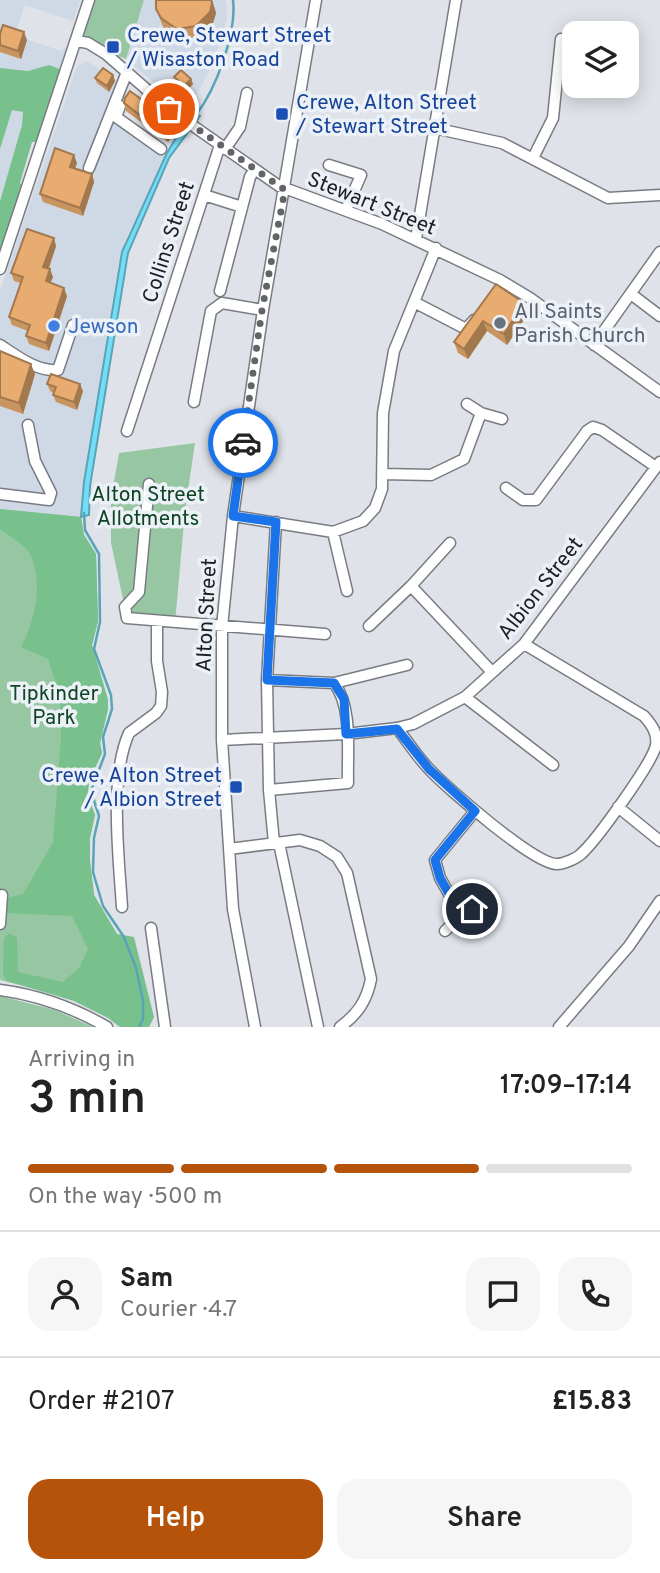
<!DOCTYPE html>
<html lang="en">
<head>
<meta charset="utf-8">
<style>
  :root { --surface:#fff; --page:#f6f6f6; --text:#222; --muted:#767676; --line:#e0e0e0; --accent:#b45309 }
  body { margin:0; font-family:Overpass,sans-serif; background:var(--page); color:var(--text); height:100vh; display:flex; flex-direction:column; font-size:26px; white-space:nowrap }
  * { box-sizing:border-box; margin:0 }
  p { font-size:23px; color:var(--muted) }
  .icon { flex:none; width:38px; height:38px; fill:none; stroke:currentColor; stroke-width:2; stroke-linecap:round; stroke-linejoin:round }
  .map { position:relative; height:1027px; overflow:hidden }
  .side { display:flex; flex-direction:column; background:var(--surface); flex:1 }
  .side>* { flex:none }
  .fabs { position:absolute; left:562px; top:21px; display:grid; gap:14px }
  .fabs a { display:grid; place-items:center; width:77px; height:77px; border-radius:14px; background:var(--surface); box-shadow:0 4px 18px #0003; font-size:35px }
  .pin { position:absolute; display:grid; place-items:center; width:60px; height:60px; color:#fff; margin:-30px; border:4px solid #fff; border-radius:50%; box-shadow:0 2px 7px #0007 }
  .courier { position:absolute; display:grid; place-items:center; width:70px; height:70px; margin:-35px; border:5px solid #1a73e8; border-radius:50%; background:#fff; color:#222; box-shadow:0 2px 9px #0007 }
  .overview em { font-style:normal; font-weight:600 }
  .overview div { display:flex; flex-direction:column-reverse }
  .overview { display:flex; align-items:center; justify-content:space-between; height:119px; padding:0 28px }
  h1 { font-size:46px; font-weight:600; line-height:52px }
  .bar { display:grid; grid-template-columns:repeat(4,1fr); gap:10px 7px; align-content:center; height:84px; padding:0 28px }
  .bar i { height:9px; border-radius:5px; background:var(--line) }
  .bar .current { background:var(--accent) }
  .bar p { grid-column:span 4 }
  .line { display:flex; align-items:center; gap:18px; padding:0 28px; border-top:2px solid var(--line) }
  .line div { flex:1 }
  .round { display:grid; place-items:center; flex:none; width:74px; height:74px; border-radius:21px; background:var(--page) }
  .cta { display:flex; gap:14px; margin-top:auto; padding:14px 28px }
  .cta a { flex:1; height:80px; border-radius:21px; background:var(--accent); color:#fff; font-size:28px; font-weight:600; line-height:80px; text-align:center }
  .cta a+a { background:var(--page); color:var(--text) }
  .map>svg:first-child { display:block }
</style>
</head>
<body>
<div class="map">
<svg width="660" height="1027" viewBox="0 0 660 1027">
  <rect width="100%" height="100%" fill="#dfe3e9"/>
  <path fill="#cfd8e5" d="M0,0H80L73,21L25,5L15,35L61,51L70,44L62,70L49,65L28,71L0,68Z
    M144,0H226L227,19L212,65L200,89L185,109L134,66L137,61L132,57L126,59Z
    M87,61L124,86L113,117L166,155L127,236L118,265L84,482L81,517L0,509V291L77,66Z
    M12,109L23,112L22,125L0,200V149Z"/>
  <path fill="#97c7a2" d="M93,0H144L126,59L77,41Z
    M195,443L185,511L175,623L127,618L111,543V499L119,453Z
    M0,509L81,517L84,535L96,554L98,621L92,645L108,700V709L100,743L102,753L89,781L88,797L95,815L90,838V861L94,895L117,934L59,995L0,980Z
    M0,996L55,1010L93,1027H0Z"/>
  <path fill="#78c08c" d="M49,65L62,70L38,142H32L20,183L23,187L0,254V201L22,125L23,112L12,110L0,149V68L28,71Z
    M0,509L81,517L84,535L96,554L98,621L92,645L108,700V709L100,743L102,753L89,781L88,789V797L95,815L90,838V861L94,895L117,934L134,937L154,1017L149,1027H120L108,1018L74,1001L7,981L3,974L4,938L10,933L17,938L18,972L63,982L79,968L88,949L72,916L6,913L7,898L23,894L53,842L61,737L60,694L48,659L21,647C35,620 44,584 30,554C25,545 9,536 0,529Z"/>
  <path fill="#73ddf7" stroke="#5aa4b7" stroke-width="2" d="M195,113L200,116L169,158L128,253L90,486L89,515L81,517L84,482L122,252L166,155L178,134Z"/>
  <g fill="none" stroke-linecap="round" stroke-linejoin="round">
    <path stroke="#5aa4b7" stroke-width="2.5" d="M196,115C216,89 237,33 233,0
      M84,513L85,530L99,554L100,622L94,649L111,695L112,709L103,737L105,754L91,791L99,816L94,838L93,872L103,906L124,937L136,968L143,1000V1019L139,1027"/>
    <defs>
      <path id="minor" d="M77,41L88,43L106,54L169,109L279,186L382,224L500,280L530,298L660,392
        M120,106L116,117L161,149
        M434,128L502,143L608,198L660,195
        M225,149L240,127L247,93
        M533,158L553,118L561,39
        M329,165L361,175L346,210
        M89,168L127,72
        M204,195L242,207
        M416,239L456,0
        M0,269L89,0
        M220,291L250,177L254,170
        M631,294L660,316
        M414,302L466,329L474,320
        M0,345C17,356 37,372 58,370L73,325
        M594,345L660,252
        M194,402L211,311L222,303L263,310
        M467,404L481,413L502,419
        M127,431L220,145
        M382,474L431,475L464,459L481,413
        M149,484L139,592L125,607L127,618L325,634
        M506,488L523,500H536L587,431L593,427L602,430L656,467
        M0,494L49,500L51,493L35,461L28,425
        M233,516L333,532L363,521L375,508L382,489L383,413L394,351L436,248
        M333,532L347,591
        M411,586L492,672
        M369,626L411,586L450,543
        M267,680L334,683C353,707 347,753 348,783L269,790
        M334,683L407,665
        M465,697L553,765
        M397,728C408,742 418,758 430,770C448,789 535,865 557,864C564,864 577,858 581,854C596,841 653,762 656,745C658,733 651,724 644,716L524,644
        M222,740L346,734L397,728L413,724L465,697L524,644L660,462
        M618,807L660,841
        M274,843L269,790L267,680L276,522
        M279,843L318,1027
        M229,849L300,840L320,846L337,857L347,873L371,979C367,1000 358,1014 340,1027
        M122,907C119,859 109,777 129,733L156,713L161,706L162,692L157,661V622
        M472,909L461,915L440,878L435,860L475,811
        M0,924L2,895
        M151,928L165,1027
        M445,931L461,915
        M0,990C38,995 74,1008 107,1027
        M255,1027L233,909L222,740V627L233,516L263,310L316,0
        M559,1027L629,946L660,901"/>
    </defs>
    <use href="#minor" stroke="#787c82" stroke-width="13"/>
    <use href="#minor" stroke="#fff" stroke-width="10"/>
  </g>
  <path fill="#c89460" d="M156,0H212L216,13L213,23L200,37L181,39L164,29L156,9Z
    M0,34L27,40L21,59L0,52Z
    M113,75L115,81L109,92L97,83L95,78Z
    M174,77L191,79L193,84L186,92L176,82Z
    M124,103L176,130L168,142L126,111Z
    M77,163L75,168L92,174L94,182L83,216L43,202L40,194Z
    M56,246L49,269L53,277L50,283L67,296L49,351L29,344L26,336L28,331L12,325L9,317L20,283L14,281L11,273Z
    M496,284L528,314L507,345L487,331L468,359L458,353L454,342Z
    M0,351L35,374L23,414L0,406Z
    M47,384L83,391L77,410L56,402L53,395L54,393L50,391Z"/>
  <path fill="#a2784e" d="M211,0H212L216,13L213,23L200,37L196,26Z
    M24,32L27,40L21,59L18,51Z
    M113,75L115,81L109,92L107,86Z
    M191,79L193,84L186,92L184,86Z
    M173,122L176,130L168,142L165,134Z
    M74,155L77,163L73,175L70,167Z
    M92,174L94,182L83,216L80,208Z
    M54,238L56,246L46,275L43,267Z
    M50,269L53,277L48,289L46,281Z
    M64,288L67,296L49,351L46,343Z
    M524,303L528,314L507,345L504,334Z
    M483,321L487,331L468,359L464,349Z
    M31,364L35,374L23,414L19,403Z
    M80,384L83,391L77,410L74,402Z"/>
  <path fill="#e8ac70" stroke="#a2784e" stroke-width="2" d="M156,0H211L212,3L210,12L196,26L177,29L161,18L156,9Z
    M3,25L24,32L18,51L0,45V34Z
    M103,68L113,75L107,86L95,78Z
    M181,70L191,79L184,86L174,77Z
    M130,91L173,122L165,134L124,103L125,98Z
    M55,148L74,155L70,167L92,174L80,208L40,194Z
    M27,229L54,238L43,267L50,269L46,281L64,288L46,343L26,336L30,325L9,317L23,277L11,273Z
    M496,284L524,303L504,334L483,321L464,349L454,342Z
    M0,351L31,364L19,403L0,397Z
    M51,374L80,384L74,402L53,395L56,387L47,384Z"/>
  <g fill="none" stroke-linecap="round" stroke-linejoin="round">
    <path stroke="#626467" stroke-width="7" stroke-dasharray="0 12.6" d="M169,109L285,190L262,310L243,443"/>
    <path stroke="#1a73e8" stroke-width="9" d="M243,443L233,516L276,522L267,680L334,683L344,699L346,734L397,729L429,769L475,811L435,860L440,878L461,915L472,909"/>
  </g>
  <g fill="#1a4fb4" stroke="#ecf0f7" stroke-width="2.5">
    <rect x="106" y="40" width="14" height="14" rx="3.5"/>
    <rect x="275" y="107" width="14" height="14" rx="3.5"/>
    <rect x="229" y="780" width="14" height="14" rx="3.5"/>
  </g>
  <circle fill="#6b7280" stroke="#ecf0f7" stroke-width="2.5" cx="500" cy="323" r="7"/>
  <circle fill="#3f7fe0" stroke="#ecf0f7" stroke-width="2.5" cx="54" cy="326" r="7"/>
  <g text-anchor="middle" stroke-width="7" stroke-linejoin="round" paint-order="stroke">
    <g font-size="21" fill="#164399" stroke="#ecf0f7" text-anchor="start">
      <text x="127" y="42">Crewe, Stewart Street<tspan x="127" dy="24">/ Wisaston Road</tspan></text>
      <text x="296" y="109">Crewe, Alton Street<tspan x="296" dy="24">/ Stewart Street</tspan></text>
      <text x="222" y="782" text-anchor="end">Crewe, Alton Street<tspan x="222" dy="24">/ Albion Street</tspan></text>
    </g>
    <g font-size="21" fill="#1e1f21" stroke="#ecf0f7">
      <text transform="translate(372 203) rotate(22)" y="7">Stewart Street</text>
      <text transform="translate(168 242) rotate(-72)" y="7">Collins Street</text>
      <text transform="translate(540 588) rotate(-52)" y="7">Albion Street</text>
      <text transform="translate(206 615) rotate(-87)" y="7">Alton Street</text>
    </g>
    <g font-size="21" fill="#5b616d" stroke="#ecf0f7" text-anchor="start">
      <text x="514" y="318">All Saints<tspan x="514" dy="24">Parish Church</tspan></text>
    </g>
    <g font-size="21" fill="#366cbe" stroke="#ecf0f7" text-anchor="start">
      <text x="68" y="333">Jewson</text>
    </g>
    <g font-size="21" fill="#0e4523" stroke="#ecf0f7">
      <text x="148" y="501">Alton Street<tspan x="148" dy="24">Allotments</tspan></text>
      <text x="54" y="700">Tipkinder<tspan x="54" dy="24">Park</tspan></text>
    </g>
  </g>
</svg>
<div class="fabs">
<a><svg class="icon" aria-label="layers" viewBox="0 0 24 24"><path d="M12 4l9 5-9 5-9-5zM3 14l9 5 9-5"/></svg></a>
</div>
<div class="pin" style="left:169px;top:109px;background:#ea580c"><svg class="icon" aria-label="bag" viewBox="0 0 24 24"><path d="M5 8h14l-1 12H6zM9 8a3 3 0 0 1 6 0"/></svg></div>
<div class="pin" style="left:472px;top:909px;background:#1f2937"><svg class="icon" aria-label="home" viewBox="0 0 24 24"><path d="M3 11l9-7 9 7M6 9v11h12V9"/></svg></div>
<div class="courier" style="left:243px;top:443px"><svg class="icon" aria-label="car" viewBox="0 0 24 24"><path d="M5 17H2v-5l4-1 3-4h7l3 4 3 1v5h-3M9 17h6M6 11h13"/><circle cx="7" cy="17" r="2"/><circle cx="17" cy="17" r="2"/></svg></div>
</div>
<section class="side">
<div class="overview"><div><h1>3 min</h1><p>Arriving in</p></div><em>17:09–17:14</em></div>
<div class="bar"><i class="current"></i><i class="current"></i><i class="current"></i><i></i><p>On the way · 500 m</p></div>
<div class="line" style="height:126px"><a class="round"><svg class="icon" aria-label="person" viewBox="0 0 24 24"><circle cx="12" cy="8" r="4"/><path d="M4 21q1-7 8-7t8 7"/></svg></a><div><b>Sam</b><p>Courier · 4.7</p></div><a class="round"><svg class="icon" aria-label="chat" viewBox="0 0 24 24"><path d="M4 5h16v11H9l-5 4z"/></svg></a><a class="round"><svg class="icon" aria-label="phone" viewBox="0 0 24 24"><path d="M5 4h4l2 5-3 2q2 4 5 5l2-3 5 2v4C11 20 4 13 5 4z"/></svg></a></div>
<div class="line" style="height:91px"><div>Order #2107</div><b>£15.83</b></div>
<div class="cta"><a>Help</a><a>Share</a></div>
</section>
</body>
</html>
